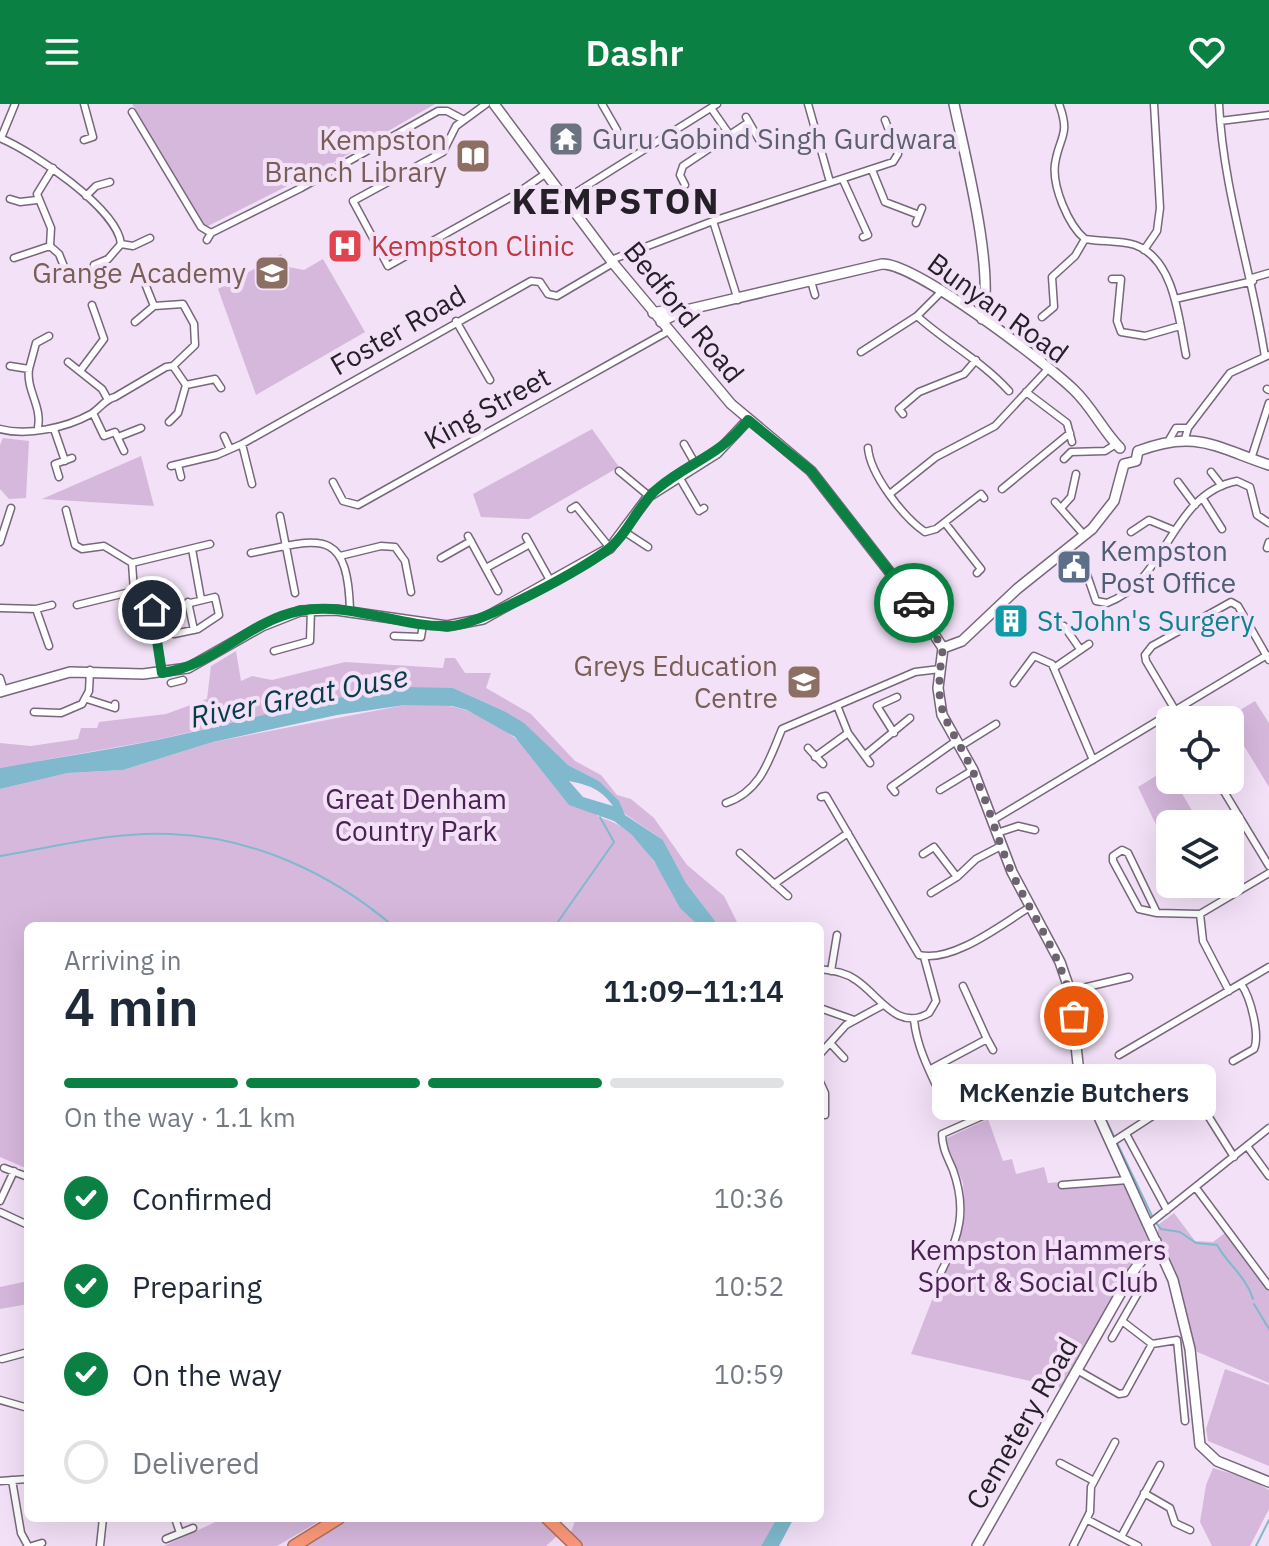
<!DOCTYPE html>
<html lang="en">
<head>
<meta charset="utf-8">
<style>
  :root { --surface:#fff; --page:#f2f2f3; --text:#1f2937; --muted:#747a83; --line:#e0e1e3; --accent:#0b8043 }
  body { margin:0; font-family:"IBM Plex Sans",sans-serif; background:var(--page); color:var(--text); height:100vh; display:flex; flex-direction:column; font-size:30px; white-space:nowrap }
  * { box-sizing:border-box; margin:0 }
  p { font-size:26px; color:var(--muted) }
  .icon { flex:none; width:44px; height:44px; fill:none; stroke:currentColor; stroke-width:2; stroke-linecap:round; stroke-linejoin:round }
  .map { position:relative; flex:1; overflow:hidden }
  .sheet { position:absolute; left:24px; top:818px; width:800px; height:600px; display:flex; flex-direction:column; background:var(--surface); border-radius:12px; box-shadow:0 8px 32px #0002 }
  .sheet>* { flex:none }
  .controls { position:absolute; left:1156px; top:602px; display:grid; gap:16px }
  .controls a { display:grid; place-items:center; width:88px; height:88px; border-radius:12px; background:var(--surface); box-shadow:0 8px 32px #0002; font-size:40px }
  .pin { position:absolute; display:grid; place-items:center; width:68px; height:68px; color:#fff; margin:-34px; border:4px solid #fff; border-radius:50%; box-shadow:0 2px 8px #0007 }
  .courier { position:absolute; display:grid; place-items:center; width:80px; height:80px; margin:-40px; border:6px solid #0b8043; border-radius:50%; background:#fff; color:#222; box-shadow:0 2px 10px #0007 }
  .bubble { position:absolute; height:56px; border-radius:12px; background:var(--surface); box-shadow:0 8px 32px #0002; font-size:26px; font-weight:600; line-height:56px; text-align:center }
  .overview em { font-style:normal; font-weight:600 }
  .overview div { display:flex; flex-direction:column-reverse }
  .overview { display:flex; align-items:center; justify-content:space-between; height:136px; padding:0 40px }
  h1 { font-size:52px; font-weight:600; line-height:60px }
  .bar { display:grid; grid-template-columns:repeat(4,1fr); gap:12px 8px; align-content:center; height:96px; padding:0 40px }
  .bar i { height:10px; border-radius:6px; background:var(--line) }
  .bar .selected { background:var(--accent) }
  .bar p { grid-column:span 4 }
  ol { padding:0 40px; list-style:none }
  li { display:flex; align-items:center; gap:24px; height:88px }
  li p { margin-inline-start:auto }
  li .icon { padding:8px; border-radius:50%; background:var(--accent); color:#fff; stroke-width:4 }
  li:last-child { color:var(--muted) }
  li i { width:44px; height:44px; border:4px solid var(--line); border-radius:50% }
  header { display:flex; justify-content:space-between; align-items:center; height:104px; padding:0 40px; background:var(--accent); color:#fff; font-size:36px; font-weight:600 }
  .map>svg:first-child { display:block }
</style>
</head>
<body>
<header><svg class="icon" aria-label="menu" viewBox="0 0 24 24"><path d="M4 6h16M4 12h16M4 18h16"/></svg>Dashr<svg class="icon" aria-label="heart" viewBox="0 0 24 24"><path d="M12 20l-8-8c-3-5 5-10 8-4 3-6 11-1 8 4z"/></svg></header>
<div class="map">
<svg width="1269" height="1442" viewBox="0 0 1269 1442">
  <rect width="100%" height="100%" fill="#f3e1f7"/>
  <path fill="#d6b8dd" d="M132,0H435L333,59L206,123Z
    M281,150L289,163L304,166L323,155L365,228L256,291L218,185Z
    M592,325L619,363L529,415L481,413L473,390Z
    M3,334L29,337L26,394L9,395L0,385V341Z
    M141,352L154,402L42,395Z
    M236,547L241,577L252,572L272,576L345,558L443,564L445,554H455L465,569H491L486,584L531,610L575,657L601,671L617,691L631,695L654,714L687,761L724,792L739,822H719L686,779L663,736L625,710L599,677L568,661L504,607L453,584L339,594L156,636L0,664V639L31,642L78,635L81,624H97L99,618L166,610L207,595L211,562Z
    M1255,597L1269,619V683L1227,614Z
    M405,601C421,601 439,600 454,603C508,613 561,678 600,714C649,724 666,790 699,822H28V1065L0,1053V685L68,669L123,666L213,638Z
    M1167,665L1170,676H1174L1200,720H1170V750L1138,683Z
    M988,1015L1003,1057L1012,1055L1016,1070L1044,1063L1048,1079L1124,1073L1149,1134L1065,1285L911,1250L965,1111L963,1079L945,1035Z
    M1174,1109L1195,1137L1213,1138L1225,1129L1269,1183V1279L1193,1246L1178,1177L1158,1130V1121Z
    M28,1177V1200L0,1205V1183Z
    M1225,1265L1269,1281V1362L1208,1337L1206,1325Z
    M1213,1364L1250,1375L1269,1386V1405L1250,1442H1212L1200,1418L1206,1381Z
    M224,1414H325L277,1442H164Z
    M345,1414H540L557,1432L546,1442H299Z
    M576,1414H777L761,1442H566Z"/>
  <path fill="#80b9ce" fill-rule="evenodd" d="M408,583L453,584L504,607L524,619L568,661L599,677L619,697L625,711L663,736L686,779L719,822H699L680,804L654,757L632,731L614,717L569,701L515,633L467,606L452,602L405,601L337,611L213,638L123,666L68,669L0,685V664C52,654 105,647 157,636C241,619 322,592 408,583ZM569,677C589,681 601,685 613,702L583,693Z
    M777,1414H794L779,1442H761Z"/>
  <g fill="none" stroke-linecap="round" stroke-linejoin="round">
    <path stroke="#80b9ce" stroke-width="2" d="M0,752C55,743 114,727 170,730C253,733 331,769 393,822
      M555,822L614,738L600,713
      M1054,975L1069,968
      M1097,997L1153,1114
      M1156,1119L1161,1125L1180,1128L1196,1139L1217,1141C1228,1161 1246,1172 1253,1195
      M1254,1200L1269,1225
      M1256,1442L1269,1416"/>
    <defs>
      <path id="street" d="M486,0L456,22L443,48L353,97L388,162L513,92L545,70
        M602,0L617,26
        M808,0L830,78
        M1059,0C1071,32 1059,32 1055,60C1052,82 1068,121 1085,135C1101,138 1119,136 1135,141C1175,155 1179,217 1186,251
        M1219,0C1223,86 1252,168 1265,253
        M711,4L729,30
        M132,8L201,123L211,129
        M746,13L761,39
        M1220,17L1269,11
        M0,34C32,47 118,105 121,140
        M1,34L15,0
        M84,36L93,33L84,0
        M872,66L885,98L919,111
        M843,76L868,131L863,133
        M685,81L680,71L683,62L749,18
        M86,92L96,82L110,78
        M10,95L20,98L37,96
        M564,96L717,0
        M713,117L738,196
        M916,119L922,104
        M207,136L211,129L301,84L438,7H447L462,15
        M121,140L133,142L150,134
        M50,142L59,150L67,170
        M1144,146L1157,127L1160,104L1154,0
        M14,154L50,142L51,124L37,90L53,64
        M611,156L713,117L893,58L898,50L885,16
        M94,161L108,155L121,140
        M1252,174L1269,169
        M1112,175H1121L1117,217L1121,228L1145,232L1180,222
        M811,177L815,191
        M146,182L154,202L183,200L194,220L195,241L173,262
        M1175,195L1253,177
        M917,212C947,239 982,257 1009,287
        M1042,213L1054,203L1052,173L1075,152L1085,135
        M456,217L490,276
        M135,218L154,202
        M1032,240L1047,244L1039,258
        M861,248L917,212L941,188
        M68,258L102,285L107,294
        M10,262L29,265C26,286 42,302 38,323
        M29,265L36,239L49,232
        M80,267L104,235L92,201
        M186,281L215,275L221,284
        M1267,285L1269,286
        M1026,288L1067,319L1072,338
        M93,309L104,332L115,328L124,347
        M903,310L899,305L919,288L964,270L976,256
        M169,318L178,309L186,281L173,262
        M0,325C27,332 66,324 91,310C101,304 105,295 115,293L166,263L173,262
        M54,325L65,357
        M224,332L230,345
        M118,333L141,324
        M1185,335L1188,324L1230,269L1269,251
        M1169,336L1176,324H1188
        M242,340L252,380
        M684,340L696,361
        M868,344C870,370 903,413 925,428L936,425L981,390L984,394
        M1064,355L1071,348L1105,347L1116,340
        M1251,355L1269,299
        M178,361L181,373
        M171,362L217,351L242,340L531,177L540,178L548,190L557,192L613,159
        M619,367L649,392
        M1211,368L1222,382
        M678,371L699,407L704,404
        M59,373L55,360L72,354
        M333,378L343,397L358,401L665,229L667,224
        M1178,378L1195,401
        M1002,385L1070,329
        M891,389L936,353L995,322L1048,265
        M1203,395L1222,425
        M1055,398L1085,432
        M1062,403L1071,393L1076,370
        M571,405L576,402L610,444
        M66,406L75,441L82,445L104,442L132,459
        M280,412L295,489
        M945,419L981,465L977,469
        M625,428L648,443
        M1131,428L1149,416L1173,426
        M468,432L498,487
        M526,433L551,478
        M0,438L11,404
        M1267,444L1269,438
        M192,445L201,495
        M1069,445L1086,468L1096,497L1107,499C1168,477 1170,390 1237,377L1250,383L1257,411L1269,419
        M251,449C318,436 348,420 350,508
        M340,452L381,442L395,443L405,457L411,488
        M441,454L471,437
        M132,459L134,487L157,537L162,569
        M132,459L210,440
        M486,464L530,440
        M188,498L194,526
        M77,501L134,487
        M0,504L36,505L49,542
        M36,505L52,501
        M145,510L215,493L219,511L198,525L174,530L170,528L164,502
        M1056,519L1064,522L1080,545
        M394,532L421,533L423,520
        M274,547L310,537L311,505
        M1054,564L1089,540
        M0,574L4,587
        M171,579L183,576
        M1014,579L1034,552L1052,560L1093,656
        M87,595L115,604V600
        M838,604L848,629L870,659
        M34,608L61,609L82,600L89,587L90,566
        M1181,616L1146,557L1145,551L1152,542L1231,498L1238,502L1269,556
        M894,629L877,602L897,593
        M959,643L996,620
        M808,644L823,660
        M865,651L910,614
        M815,653L848,629
        M1217,676L1269,762
        M940,686L973,666
        M895,688L891,683L956,637
        M821,693L826,692L919,851C953,859 1002,820 1030,803
        M726,699C761,687 769,656 782,625L915,568L940,565
        M993,716L1267,551
        M997,729L1018,722L1035,726
        M1122,746L1128,749L1157,809L1139,805L1113,757V752Z
        M740,749L788,792
        M923,750L934,743L957,773L976,755L1001,742
        M774,780L848,729
        M931,789L957,773
        M1157,809L1200,810L1269,769
        M1200,810L1203,837L1229,887
        M820,865C833,867 845,868 856,876C880,892 897,928 929,909L936,897L924,853
        M831,867L837,831
        M963,882L987,935
        M1070,887L1129,873
        M820,904L854,916
        M914,916C917,944 930,968 942,994L948,992
        M831,940L844,954
        M820,950L846,921L883,901
        M1119,951L1269,863
        M1233,957L1254,945C1260,931 1251,894 1241,880
        M929,966L987,935L993,946
        M820,978L825,989V1011
        M1126,1030L1167,1106
        M1111,1039L1188,989L1195,991L1234,1053
        M1247,1042L1269,1072
        M4,1064L28,1073
        M1062,1081L1128,1076
        M1196,1084L1269,1182
        M0,1097L14,1067
        M0,1108L28,1121
        M1149,1120L1269,1024
        M941,1168C960,1132 967,1105 953,1066C948,1054 942,1044 942,1030L1079,969
        M1112,1234L1138,1189
        M1152,1240L1177,1236L1185,1317
        M2,1255L28,1248
        M1077,1266L1119,1290L1125,1289L1152,1240L1122,1217
        M0,1296L28,1304
        M1060,1359L1094,1377
        M12,1376L21,1429L28,1442
        M0,1377L28,1375
        M1144,1389L1170,1404L1175,1419L1190,1426
        M175,1414L180,1429
        M1088,1416L1138,1442
        M1121,1433L1160,1361
        M166,1435L193,1424
        M32,1442L42,1439
        M100,1442L103,1414
        M1073,1442L1090,1408L1091,1383L1115,1338"/>
      <path id="secondary" d="M494,0L613,159L731,300L811,367L913,498L943,544
        M954,0C965,52 995,167 982,215
        M653,209L676,204L682,207
        M661,218L682,207L882,160C916,159 1046,259 1074,286C1092,303 1103,327 1120,344
        M1138,347C1196,325 1215,343 1269,361
        M1124,360L1136,357L1138,347
        M943,544L938,584L942,611L973,666L1012,768L1060,858L1070,887L1079,969L1173,1176L1190,1245L1200,1341L1217,1357L1269,1378
        M943,544L962,537L1017,485L1092,425L1114,397L1124,360
        M0,588L70,568L143,570L188,564L262,522L300,507L336,506L447,522L483,515L610,444L649,392L717,349L748,316
        M977,1442L1132,1169L1156,1137"/>
      <path id="highway" d="M547,1414L576,1442
        M294,1442L339,1414"/>
    </defs>
    <use href="#street" stroke="#77677b" stroke-width="9"/>
    <use href="#secondary" stroke="#77677b" stroke-width="12"/>
    <use href="#highway" stroke="#b16f5d" stroke-width="14"/>
    <use href="#street" stroke="#fff" stroke-width="6"/>
    <use href="#secondary" stroke="#fff" stroke-width="9"/>
    <use href="#highway" stroke="#fd9a7a" stroke-width="11"/>
  </g>
  <g fill="none" stroke-linecap="round" stroke-linejoin="round">
    <path stroke="#6d6370" stroke-width="8" stroke-dasharray="0 14.4" d="M914,499L943,544C932,616 947,610 974,670C989,701 997,735 1011,767C1034,816 1066,857 1074,912"/>
    <path stroke="#0b8043" stroke-width="10" d="M152,506L145,510L157,537L162,569C215,562 248,517 299,507C350,497 400,524 450,522C479,521 589,463 612,442C630,426 638,401 657,385C689,358 720,352 748,316L811,367L914,499"/>
  </g>
  <defs>
    <symbol id="temple-square" viewBox="-11 -11 22 22"><rect x="-9" y="-9" width="18" height="18" rx="4" fill="#6b7280" stroke="#f3e1f7"/><path d="M0-6L5-2H3V0L6.5 2.5H4V6H1.5V3h-3V6H-4V2.5H-6.5L-3 0V-2H-5Z" fill="#fff"/></symbol>
    <symbol id="library-square" viewBox="-11 -11 22 22"><rect x="-9" y="-9" width="18" height="18" rx="4" fill="#8d6e63" stroke="#f3e1f7"/><path d="M-6-4Q-3-5.5-.7-3.5V5Q-3 3-6 4ZM6-4Q3-5.5 .7-3.5V5Q3 3 6 4Z" fill="#fff"/></symbol>
    <symbol id="hospital-square" viewBox="-11 -11 22 22"><rect x="-9" y="-9" width="18" height="18" rx="4" fill="#e0444e" stroke="#f3e1f7"/><path d="M-5-5h3v3.5h4V-5h3V5h-3V1.5h-4V5h-3Z" fill="#fff"/></symbol>
    <symbol id="school-square" viewBox="-11 -11 22 22"><rect x="-9" y="-9" width="18" height="18" rx="4" fill="#8d6e63" stroke="#f3e1f7"/><path d="M0-5L7-2L0 1L-7-2ZM-4 1L0 2.5L4 1V4Q0 6-4 4Z" fill="#fff"/></symbol>
    <symbol id="civic-square" viewBox="-11 -11 22 22"><rect x="-9" y="-9" width="18" height="18" rx="4" fill="#5c6f8a" stroke="#f3e1f7"/><path d="M-.6-6.5H3V-4.5H.6V-3L4-1V1h2V6H-6V1h2V-1L-.6-3ZM-1.2 2.5V6h2.4V2.5Z" fill="#fff"/></symbol>
    <symbol id="building-square" viewBox="-11 -11 22 22"><rect x="-9" y="-9" width="18" height="18" rx="4" fill="#0f9aa8" stroke="#f3e1f7"/><path d="M-4-6H4V6H1V3H-1V6H-4ZM-2.5-4.3h1.7v1.8h-1.7ZM.8-4.3h1.7v1.8H.8ZM-2.5-1h1.7V.8h-1.7ZM.8-1h1.7V.8H.8Z" fill="#fff"/></symbol>
  </defs>
  <g fill-rule="evenodd">
    <use href="#temple-square" x="546" y="15" width="40" height="40"/>
    <use href="#library-square" x="453" y="32" width="40" height="40"/>
    <use href="#hospital-square" x="325" y="122" width="40" height="40"/>
    <use href="#school-square" x="252" y="149" width="40" height="40"/>
    <use href="#civic-square" x="1054" y="443" width="40" height="40"/>
    <use href="#building-square" x="991" y="497" width="40" height="40"/>
    <use href="#school-square" x="784" y="558" width="40" height="40"/>
  </g>
  <g text-anchor="middle" stroke-width="8" stroke-linejoin="round" paint-order="stroke">
    <g font-size="28" fill="#5b616d" stroke="#f3e1f7" text-anchor="start">
      <text x="592" y="45">Guru Gobind Singh Gurdwara</text>
    </g>
    <g font-size="28" fill="#785e54" stroke="#f3e1f7" text-anchor="end">
      <text x="447" y="46">Kempston<tspan x="447" dy="32">Branch Library</tspan></text>
      <text x="246" y="179">Grange Academy</text>
      <text x="778" y="572">Greys Education<tspan x="778" dy="32">Centre</tspan></text>
    </g>
    <g font-size="28" fill="#be3a42" stroke="#f3e1f7" text-anchor="start">
      <text x="371" y="152">Kempston Clinic</text>
    </g>
    <g font-size="28" fill="#251f27" stroke="#f3e1f7">
      <text transform="translate(998 204) rotate(36)" y="10">Bunyan Road</text>
      <text transform="translate(684 208) rotate(51)" y="10">Bedford Road</text>
      <text transform="translate(398 226) rotate(-30)" y="10">Foster Road</text>
      <text transform="translate(487 304) rotate(-29)" y="10">King Street</text>
      <text transform="translate(1022 1319) rotate(-60)" y="10">Cemetery Road</text>
    </g>
    <g font-size="28" fill="#4e5e75" stroke="#f3e1f7" text-anchor="start">
      <text x="1100" y="457">Kempston<tspan x="1100" dy="32">Post Office</tspan></text>
    </g>
    <g font-size="28" fill="#0d838f" stroke="#f3e1f7" text-anchor="start">
      <text x="1037" y="527">St John's Surgery</text>
    </g>
    <g font-size="28" fill="#4b2254" stroke="#f3e1f7">
      <text x="416" y="705">Great Denham<tspan x="416" dy="32">Country Park</tspan></text>
      <text x="1038" y="1156">Kempston Hammers<tspan x="1038" dy="32">Sport &amp; Social Club</tspan></text>
    </g>
    <g font-size="30" font-style="italic" fill="#073c4c" stroke="#f3e1f7">
      <text transform="translate(299 593) rotate(-11)" y="10">River Great Ouse</text>
    </g>
    <g font-size="36" font-weight="bold" letter-spacing="2" fill="#251f27" stroke="#f3e1f7">
      <text x="616" y="110">KEMPSTON</text>
    </g>
  </g>
</svg>
<div class="controls">
<a><svg class="icon" aria-label="locate" viewBox="0 0 24 24"><circle cx="12" cy="12" r="6"/><path d="M12 2v4M12 18v4M2 12h4M18 12h4"/></svg></a>
<a><svg class="icon" aria-label="layers" viewBox="0 0 24 24"><path d="M12 4l9 5-9 5-9-5zM3 14l9 5 9-5"/></svg></a>
</div>
<div class="pin" style="left:1074px;top:912px;background:#ea580c"><svg class="icon" aria-label="bag" viewBox="0 0 24 24"><path d="M5 8h14l-1 12H6zM9 8a3 3 0 0 1 6 0"/></svg></div>
<div class="pin" style="left:152px;top:506px;background:#1f2937"><svg class="icon" aria-label="home" viewBox="0 0 24 24"><path d="M3 11l9-7 9 7M6 9v11h12V9"/></svg></div>
<div class="courier" style="left:914px;top:499px"><svg class="icon" aria-label="car" viewBox="0 0 24 24"><path d="M5 17H2v-5l4-1 3-4h7l3 4 3 1v5h-3M9 17h6M6 11h13"/><circle cx="7" cy="17" r="2"/><circle cx="17" cy="17" r="2"/></svg></div>
<div class="bubble" style="left:932px;top:960px;width:284px">McKenzie Butchers</div>
<section class="sheet">
<div class="overview"><div><h1>4 min</h1><p>Arriving in</p></div><em>11:09–11:14</em></div>
<div class="bar"><i class="selected"></i><i class="selected"></i><i class="selected"></i><i></i><p>On the way · 1.1 km</p></div>
<ol>
<li><svg class="icon" aria-label="check" viewBox="0 0 24 24"><path d="M5 12l5 5 9-10"/></svg>Confirmed<p>10:36</p></li>
<li><svg class="icon" aria-label="check" viewBox="0 0 24 24"><path d="M5 12l5 5 9-10"/></svg>Preparing<p>10:52</p></li>
<li><svg class="icon" aria-label="check" viewBox="0 0 24 24"><path d="M5 12l5 5 9-10"/></svg>On the way<p>10:59</p></li>
<li><i></i>Delivered</li>
</ol>
</section>
</div>
</body>
</html>
